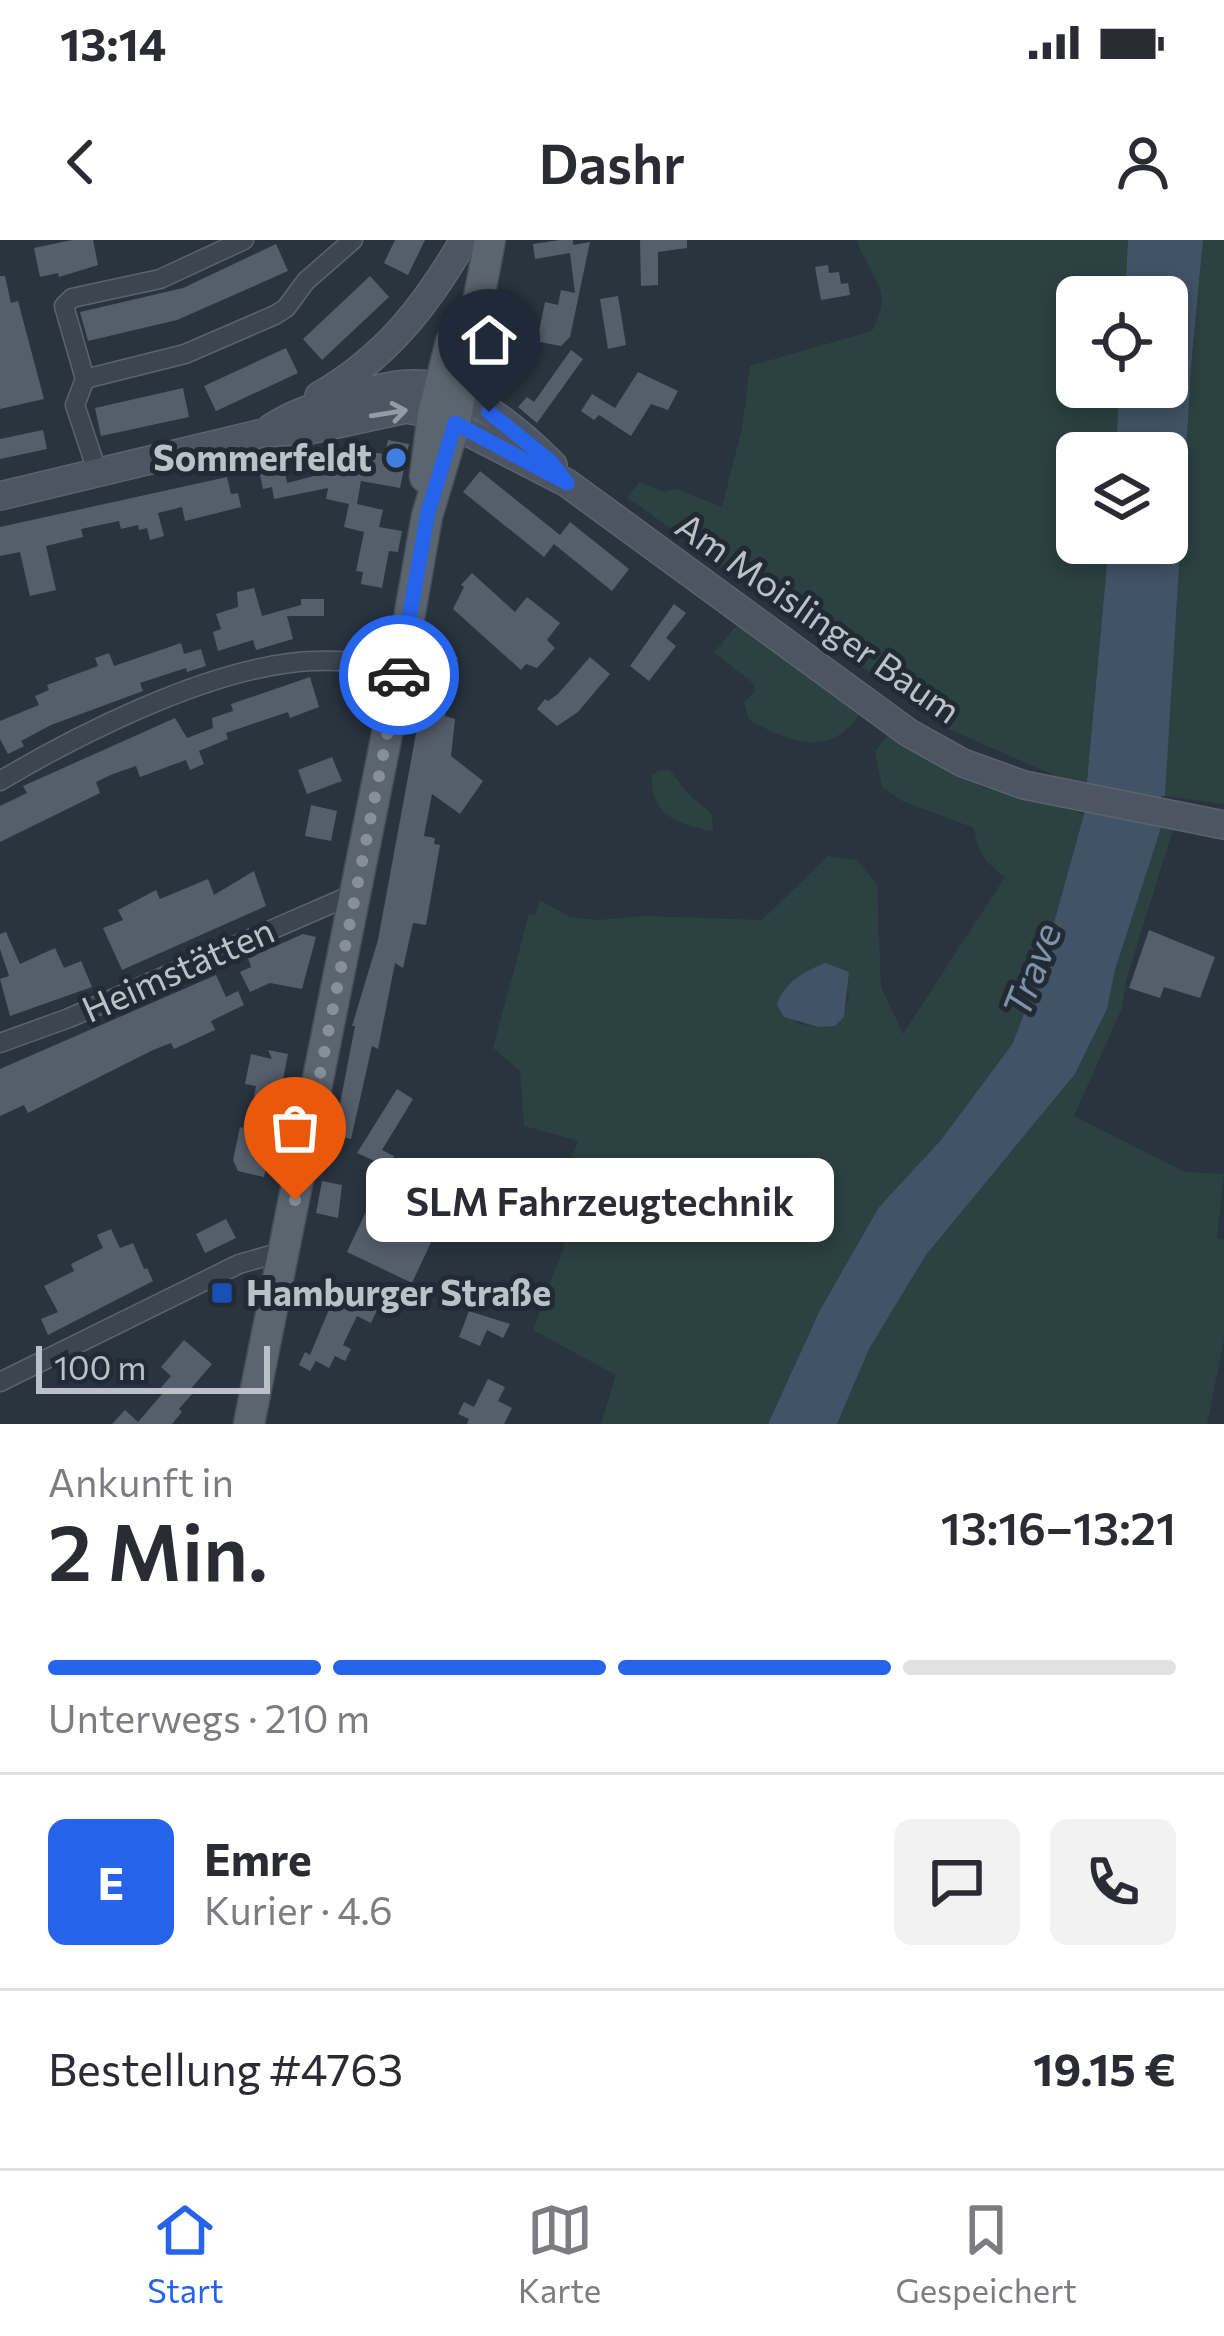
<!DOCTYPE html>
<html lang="de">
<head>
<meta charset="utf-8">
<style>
  :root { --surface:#fff; --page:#f2f2f3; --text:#2b2b33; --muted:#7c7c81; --line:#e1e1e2; --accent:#2563eb }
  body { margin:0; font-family:Commissioner,sans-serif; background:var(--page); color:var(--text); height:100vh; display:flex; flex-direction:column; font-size:45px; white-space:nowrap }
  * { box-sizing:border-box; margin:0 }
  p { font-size:39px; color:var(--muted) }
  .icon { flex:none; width:66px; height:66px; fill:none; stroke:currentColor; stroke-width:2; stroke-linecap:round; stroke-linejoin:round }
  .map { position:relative; height:1184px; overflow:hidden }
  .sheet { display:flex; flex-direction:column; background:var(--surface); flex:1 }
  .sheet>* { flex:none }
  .tools { position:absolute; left:1056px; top:36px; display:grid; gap:24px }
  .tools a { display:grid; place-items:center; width:132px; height:132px; border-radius:18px; background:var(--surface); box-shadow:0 6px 18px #0003; font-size:60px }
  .scale { position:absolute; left:36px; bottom:30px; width:234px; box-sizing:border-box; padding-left:12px; border:6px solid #bac1c9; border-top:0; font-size:33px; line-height:42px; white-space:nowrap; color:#bac1c9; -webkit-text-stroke:9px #222b34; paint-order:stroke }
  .pin { position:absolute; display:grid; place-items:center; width:102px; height:102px; color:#fff; margin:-123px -51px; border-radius:50% 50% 50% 0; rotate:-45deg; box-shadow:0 0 12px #0007 }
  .pin .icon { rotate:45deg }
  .courier { position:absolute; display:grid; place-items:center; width:120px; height:120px; margin:-60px; border:9px solid #2563eb; border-radius:50%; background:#fff; color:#222; box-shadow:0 3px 15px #0007 }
  .bubble { position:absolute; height:84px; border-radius:18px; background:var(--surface); box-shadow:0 6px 18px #0003; font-size:39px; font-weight:600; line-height:84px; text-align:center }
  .summary em { font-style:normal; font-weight:600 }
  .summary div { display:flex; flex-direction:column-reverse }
  .summary { display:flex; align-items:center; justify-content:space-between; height:204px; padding:0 48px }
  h1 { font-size:78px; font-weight:600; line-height:90px }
  .bar { display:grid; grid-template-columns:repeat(4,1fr); gap:18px 12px; align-content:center; height:144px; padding:0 48px }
  .bar i { height:15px; border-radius:9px; background:var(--line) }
  .bar .selected { background:var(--accent) }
  .bar p { grid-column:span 4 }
  .line { display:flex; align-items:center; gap:30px; padding:0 48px; border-top:3px solid var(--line) }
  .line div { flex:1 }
  .round { display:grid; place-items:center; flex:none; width:126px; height:126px; border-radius:18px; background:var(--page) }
  .status { display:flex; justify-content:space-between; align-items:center; height:84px; padding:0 60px; background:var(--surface); direction:ltr }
  .status svg { height:33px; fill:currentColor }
  header { display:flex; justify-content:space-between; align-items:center; height:156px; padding:0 48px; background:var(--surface); font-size:54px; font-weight:600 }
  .dock { display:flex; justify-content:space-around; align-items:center; height:168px; border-top:3px solid var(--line); background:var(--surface); font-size:33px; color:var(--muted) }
  .dock a { display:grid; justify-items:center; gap:6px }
  .dock .selected { color:var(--accent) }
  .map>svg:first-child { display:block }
</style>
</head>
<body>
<div class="status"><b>13:14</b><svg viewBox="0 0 49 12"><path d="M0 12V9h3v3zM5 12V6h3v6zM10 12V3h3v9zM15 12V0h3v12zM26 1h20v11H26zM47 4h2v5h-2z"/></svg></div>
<header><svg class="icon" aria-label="back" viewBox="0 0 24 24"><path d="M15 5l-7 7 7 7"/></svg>Dashr<svg class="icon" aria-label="person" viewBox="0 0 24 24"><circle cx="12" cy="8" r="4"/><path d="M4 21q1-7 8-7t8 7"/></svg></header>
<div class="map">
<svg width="1224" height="1184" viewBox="0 0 1224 1184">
  <rect width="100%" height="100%" fill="#29343f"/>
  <path fill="#2c4141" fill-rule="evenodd" d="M857,0H1128L1125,57H1077V147H1119L1116,213H1077V303H1109L1089,542L1056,536L946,488L627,257L640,242L665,252L676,249L722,267L742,188L750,126L872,91C896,46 869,40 857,0Z
    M1203,0H1224V564L1165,556L1192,116Z
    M739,383L863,470C830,520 793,503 749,480L744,462L755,452L754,444L714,412Z
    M890,491L982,547L1084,574L1044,719L1013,803L941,900L879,967L820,1070L768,1184H601L616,1135L533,1090L565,1003L547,968L578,901L524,886L520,831L493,808L529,674L536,675L540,660L570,677L598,680L643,676L762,680L828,616L857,620L877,645L881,747L903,794L1005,637C985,623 978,612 974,588L902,561L882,547L875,511ZM825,723L849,753L844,776L818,787L797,783L789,744Z
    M659,530H670L688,554L712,574L713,591C679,585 649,575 652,535Z
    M1161,588L1173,590L1126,740L1122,768L1074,876L1185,932L1224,934L1217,998L1224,1000V1099L1207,1184H837L869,1109L926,1015L1075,834L1107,769L1115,730Z"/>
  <path fill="#415366" d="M1128,0H1203L1192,116L1165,556H1161L1155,586L1161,588L1115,730L1107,769L1075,834L926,1015L869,1109L837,1184H768L820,1070L879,967L941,900L1013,803L1044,719L1084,574L1109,303H1167V213H1116L1119,147H1167V57H1125Z
    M825,723L849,732L844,777L835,786L818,787L784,777L777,765C783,743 805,731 825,723Z"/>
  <path fill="#555f6c" d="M72,0H93L98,25L59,37L58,33L40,37L34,8Z
    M395,0H425L408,35L384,23Z
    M560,0H573V5L590,2L570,97L561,106L540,102L539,91L545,62L558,65L561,50L575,53L570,13L535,19L533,4Z
    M640,0H687V8L658,12V45L641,46Z
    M276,4L288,31L177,80L88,101L80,72L183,48Z
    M828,25L829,33L839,32L841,44L848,43L850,55L821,60L815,27Z
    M0,36H5L11,63L18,61L44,159L0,169Z
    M370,36L389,57L322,120L303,99Z
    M618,56L626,105L608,109L600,59Z
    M286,108L298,133L216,171L204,146Z
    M571,110L583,119L537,183L518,167L527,157L534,162Z
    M638,132L678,151L668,170L651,164L631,196L599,175L594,180L581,171L592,154L615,168Z
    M183,148L189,177L101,196L95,168Z
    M43,190L47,209L0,219V199Z
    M388,200L409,204L400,248L361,241L357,264L383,270L379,287L402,291L398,312L389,311L382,348L361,344L363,332L356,331L364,292L344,287L349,264L326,259L328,248L274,259L272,247L263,249L259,230L284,226L287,243L326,233L322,215L346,209L385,214Z
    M480,231L560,295L570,282L629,329L612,351L554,304L544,317L463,252Z
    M227,237L231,254L238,253L241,267L185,281L182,267L158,273L164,296L150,300L147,288L139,290L138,285L121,289L119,281L81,289L83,297L46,306L56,350L30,356L20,312L0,316V287Z
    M472,333L515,372L527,357L560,383L547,400L555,408L537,428L526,424L521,430L453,369L464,347L461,345Z
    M254,348L262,376L301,365V359H324V376H287L293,399L256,410L253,400L218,411L213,392L221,389L216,374L238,367L237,352Z
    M674,364L686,373L666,398L676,406L649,441L630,426Z
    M181,403L184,414L201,409L206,426L187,432L186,428L140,443L143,451L51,485L21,501L24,506L8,514L0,499V481L39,465L35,456L49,450L47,445L98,426L95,418L109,413L114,426Z
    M431,412L458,417L445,476L455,479L451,516L483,541L460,574L432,554L424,596L435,598L434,604L440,605L426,685L413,683L403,728L395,723L378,809L372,806L351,899L334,895L355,786H352L378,700Z
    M590,417L610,434L578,472L557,486L537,469L545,459L548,461L558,454Z
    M310,437L319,467L290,478L288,472L226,493L228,499L199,511L204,524L190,530L186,520L140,537L136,526L113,534L96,542L100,553L0,602V566L27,553L23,546L175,478L187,498L213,488L212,478L233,471L231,464Z
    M332,517L342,541L307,554L298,530Z
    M311,565L337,571L331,601L305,596Z
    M254,631L266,666L122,730L103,688L123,680L118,670L156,650L160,659L208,639L214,655Z
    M1149,690L1215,717L1200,758L1164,747L1160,758L1129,748Z
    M6,692L20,724L55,708L64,728L81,721L92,747L10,776L0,739L9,736L0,709V694Z
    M303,694L316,697L302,749L270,743L250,752L240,732L251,727L248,718Z
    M216,735L226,757L238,751L244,765L211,781L215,790L174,809L171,803L153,810L28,873L24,865L0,876V829Z
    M268,810L288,814L264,937L238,931L233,920L240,887L243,888L245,877L250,878L256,846L245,844L251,814L272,819Z
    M397,849L413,859L382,910L394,916L388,927L357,913Z
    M322,941L342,945L338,978L316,973Z
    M451,964L483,982L473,1000L440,982Z
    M369,965L434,996L412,1043L347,1012Z
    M226,979L236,998L205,1013L196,994Z
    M111,989L120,1008L133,1003L144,1029L147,1028L153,1041L48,1095L41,1079L58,1072L44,1046L74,1031L71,1024L103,1008L97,995Z
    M350,1056L377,1070L371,1083L357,1076L343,1105L351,1109L345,1121L335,1116L329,1128L316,1121L310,1131L299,1125L305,1112L310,1115L332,1062L344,1068Z
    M469,1071L510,1084L503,1098L487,1090L480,1106L459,1097Z
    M184,1100L212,1124L189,1151L192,1154L179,1169L182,1172L172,1184H112L125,1170L138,1182L162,1154L158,1151L171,1136L161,1127Z
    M488,1139L505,1147L498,1161L512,1168L504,1184H467L469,1179L458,1174L464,1162L474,1167Z"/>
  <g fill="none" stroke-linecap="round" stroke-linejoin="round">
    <defs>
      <path id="minor" d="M85,139L64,66L72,58L160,39L244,0
        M98,234L75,165L85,139L185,114L275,75L286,68L306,41L353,0
        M0,541C79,494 199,434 290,423C327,418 364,423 401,424
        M0,803L69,778L356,653
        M0,1142L239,1024L285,1011"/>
      <path id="secondary" d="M319,156C386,117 426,66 464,0
        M271,188C295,172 321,165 348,157C368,152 390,144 412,144C463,142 519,191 553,225
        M0,256L263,193L309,190L406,169L433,174L567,243L909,493L963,523L1024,545L1224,585"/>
      <path id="primary" d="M425,237L433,174L451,102
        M249,1184L401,424L427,276L455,183L490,0"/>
    </defs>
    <use href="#minor" stroke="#5b646c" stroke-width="21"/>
    <use href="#secondary" stroke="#5b646c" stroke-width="30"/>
    <use href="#primary" stroke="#474f58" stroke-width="33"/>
    <use href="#minor" stroke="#3d464f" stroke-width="18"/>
    <use href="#secondary" stroke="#4c5561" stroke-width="27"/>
    <use href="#primary" stroke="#5b656f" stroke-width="30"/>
  </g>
  <defs><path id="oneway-shaft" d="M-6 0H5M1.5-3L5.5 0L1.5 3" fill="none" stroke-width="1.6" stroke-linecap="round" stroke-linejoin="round" transform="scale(3)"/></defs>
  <use stroke="#949ba5" href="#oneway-shaft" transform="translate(389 173) rotate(-9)"/>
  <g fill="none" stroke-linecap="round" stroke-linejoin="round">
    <path stroke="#879099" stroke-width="12" stroke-dasharray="0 21.6" d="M295,960L399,435"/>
    <path stroke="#2563eb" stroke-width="15" d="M399,435L428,272L455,183L567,243L551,222L489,172"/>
  </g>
  <circle fill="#3f7fe0" stroke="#222b34" stroke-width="4.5" cx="396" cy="218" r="12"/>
  <rect fill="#1a4fb4" stroke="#222b34" stroke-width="4.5" x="210" y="1041" width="24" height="24" rx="6"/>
  <g text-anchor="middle" stroke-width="10" stroke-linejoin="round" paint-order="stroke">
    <g font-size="36" font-weight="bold" fill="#bac1c9" stroke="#222b34" text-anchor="end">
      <text x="372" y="231">Sommerfeldt</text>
      <text x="246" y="1066" text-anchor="start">Hamburger Straße</text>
    </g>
    <g font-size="36" fill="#bac1c9" stroke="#222b34">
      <text transform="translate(818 378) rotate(35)" y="13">Am Moislinger Baum</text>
      <text transform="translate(178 730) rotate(-24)" y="13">Heimstätten</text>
    </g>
    <g font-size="39" font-style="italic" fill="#7e93a9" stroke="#222b34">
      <text transform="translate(1032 730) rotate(-69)" y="14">Trave</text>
    </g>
  </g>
</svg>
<div class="tools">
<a><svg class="icon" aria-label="locate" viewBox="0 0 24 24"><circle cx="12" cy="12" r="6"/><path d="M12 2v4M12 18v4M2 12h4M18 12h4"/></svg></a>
<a><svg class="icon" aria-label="layers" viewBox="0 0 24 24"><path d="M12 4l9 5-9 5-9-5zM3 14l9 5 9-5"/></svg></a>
</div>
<div class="scale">100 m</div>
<div class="pin" style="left:295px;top:960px;background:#ea580c"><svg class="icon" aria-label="bag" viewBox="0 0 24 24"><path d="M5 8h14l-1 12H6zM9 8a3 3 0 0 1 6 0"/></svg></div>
<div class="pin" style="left:489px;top:172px;background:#1f2937"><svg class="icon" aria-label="home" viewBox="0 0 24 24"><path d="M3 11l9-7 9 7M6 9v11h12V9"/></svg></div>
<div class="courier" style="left:399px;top:435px"><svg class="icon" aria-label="car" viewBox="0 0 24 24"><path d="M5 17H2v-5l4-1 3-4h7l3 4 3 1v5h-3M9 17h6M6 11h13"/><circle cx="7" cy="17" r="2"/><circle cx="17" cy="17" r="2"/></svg></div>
<div class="bubble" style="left:366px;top:918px;width:468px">SLM Fahrzeugtechnik</div>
</div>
<section class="sheet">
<div class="summary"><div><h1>2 Min.</h1><p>Ankunft in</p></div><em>13:16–13:21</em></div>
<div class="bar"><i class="selected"></i><i class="selected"></i><i class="selected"></i><i></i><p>Unterwegs · 210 m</p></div>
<div class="line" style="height:216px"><b class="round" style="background:var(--accent);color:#fff">E</b><div><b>Emre</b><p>Kurier · 4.6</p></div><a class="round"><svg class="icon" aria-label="chat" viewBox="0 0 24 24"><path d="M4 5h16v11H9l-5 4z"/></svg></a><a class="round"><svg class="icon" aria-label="phone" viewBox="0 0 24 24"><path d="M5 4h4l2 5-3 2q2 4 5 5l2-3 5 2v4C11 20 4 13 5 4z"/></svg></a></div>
<div class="line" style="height:156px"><div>Bestellung #4763</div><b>19.15 €</b></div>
</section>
<nav class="dock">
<a class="selected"><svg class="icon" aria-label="home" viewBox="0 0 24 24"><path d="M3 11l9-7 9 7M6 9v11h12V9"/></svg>Start</a>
<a><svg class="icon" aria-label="map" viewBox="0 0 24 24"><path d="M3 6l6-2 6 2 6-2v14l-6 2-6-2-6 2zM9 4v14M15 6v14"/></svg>Karte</a>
<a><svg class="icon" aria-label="saved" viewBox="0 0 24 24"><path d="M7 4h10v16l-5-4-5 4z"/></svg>Gespeichert</a>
</nav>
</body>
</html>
